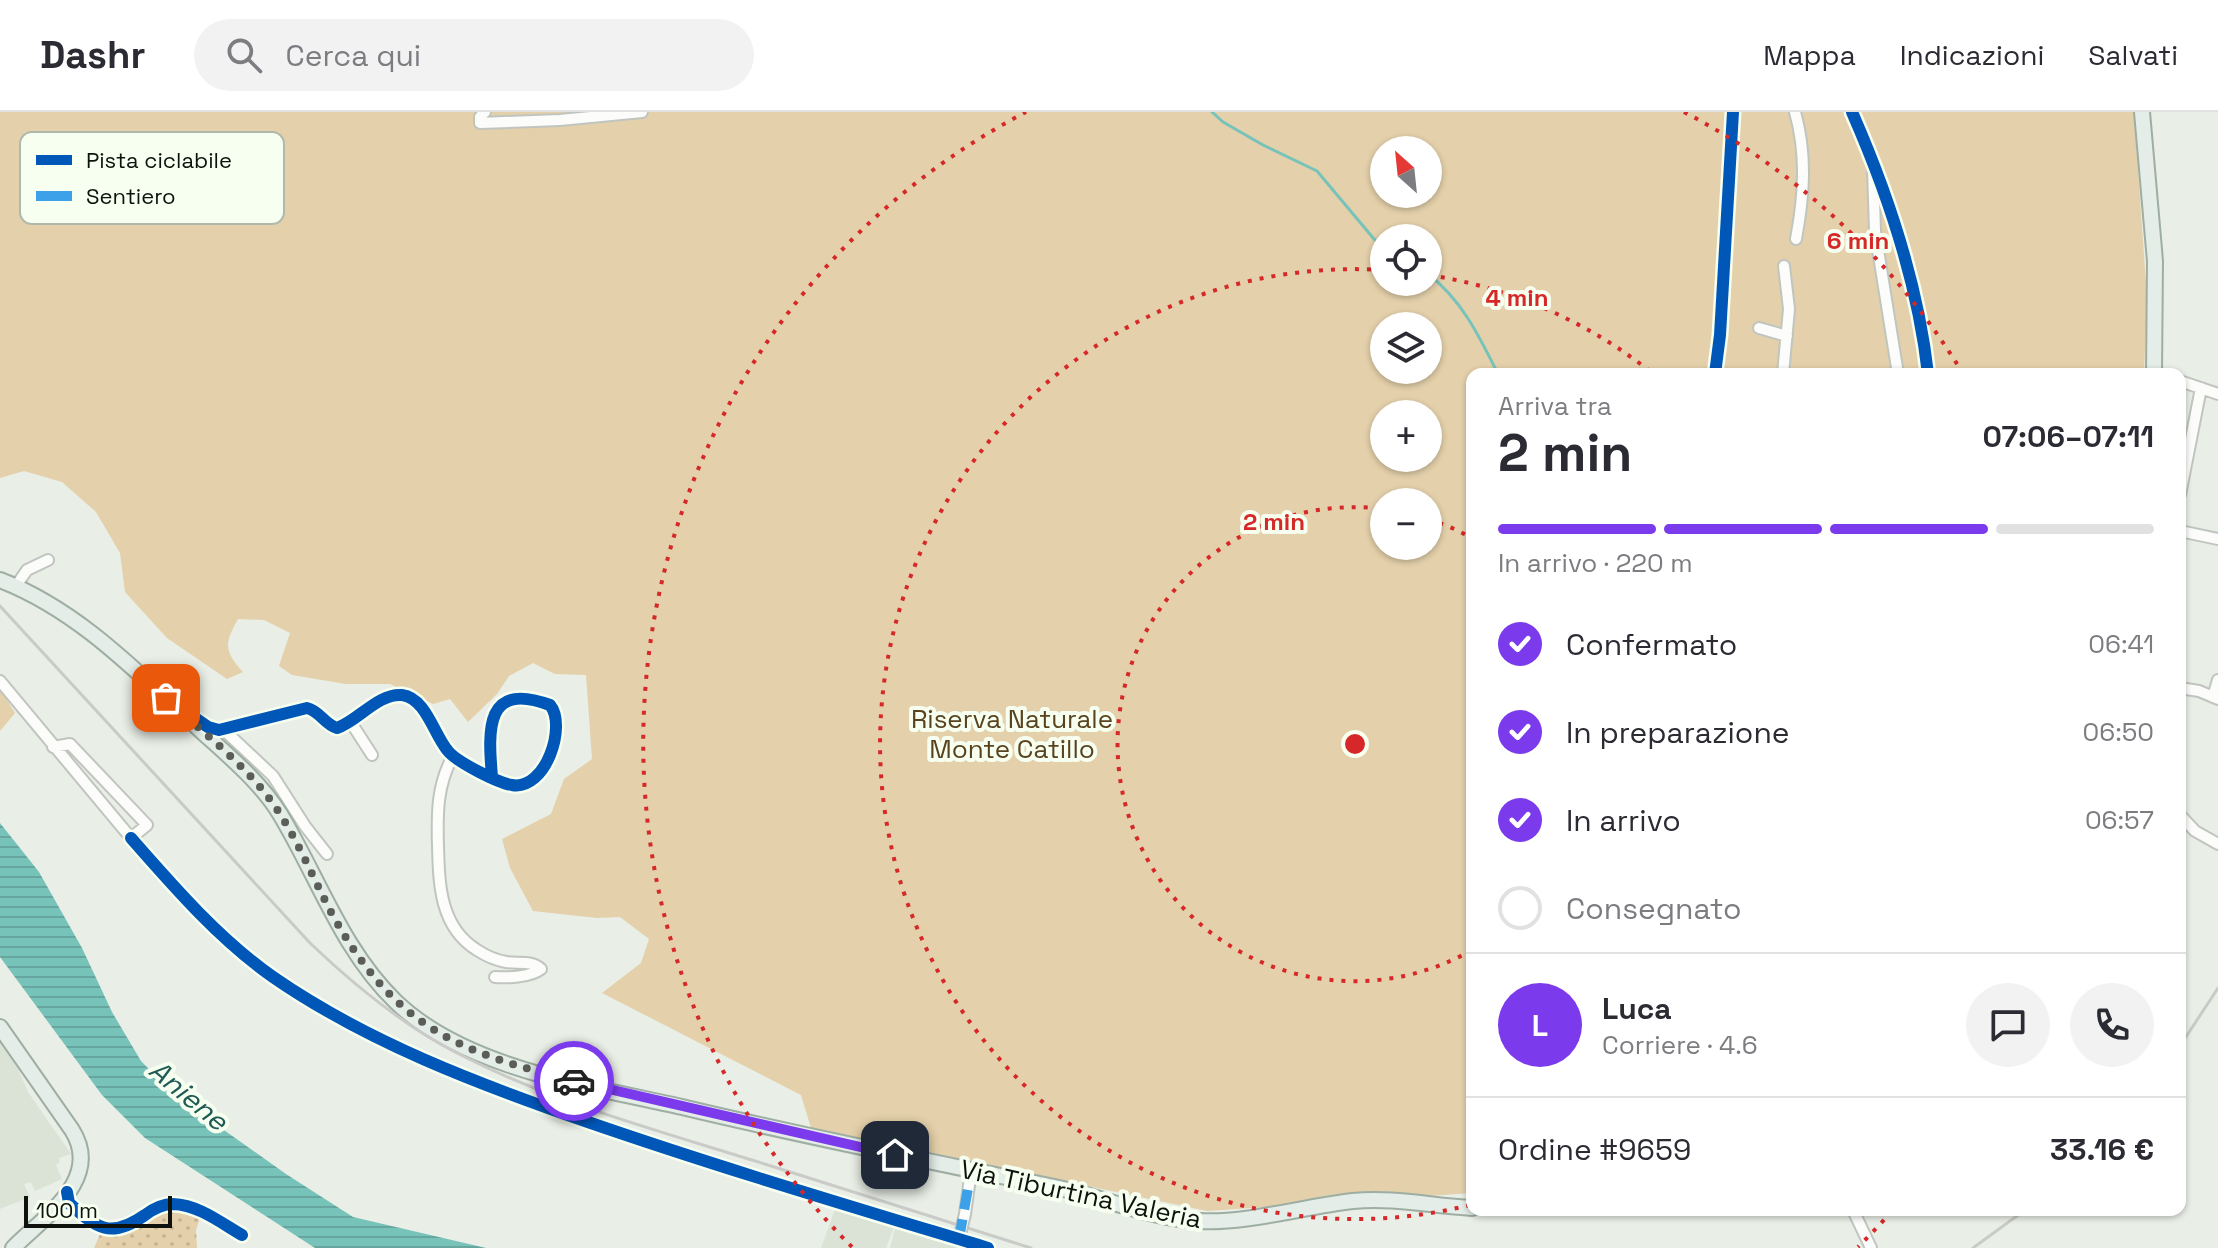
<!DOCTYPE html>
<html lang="it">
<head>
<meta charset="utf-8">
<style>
  :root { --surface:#fff; --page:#f2f2f3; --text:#2b2b33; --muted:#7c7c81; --line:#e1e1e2; --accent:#7c3aed }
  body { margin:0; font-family:"Space Grotesk",sans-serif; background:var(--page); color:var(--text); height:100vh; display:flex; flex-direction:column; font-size:30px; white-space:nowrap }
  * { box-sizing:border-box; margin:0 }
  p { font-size:26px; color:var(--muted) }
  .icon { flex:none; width:44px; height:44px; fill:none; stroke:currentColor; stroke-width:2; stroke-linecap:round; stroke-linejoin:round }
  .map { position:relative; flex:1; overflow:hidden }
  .panel { position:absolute; left:1466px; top:256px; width:720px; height:848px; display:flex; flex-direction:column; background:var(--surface); border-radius:16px; box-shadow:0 2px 6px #0004 }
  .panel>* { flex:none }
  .needle { width:52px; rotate:333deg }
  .tools { position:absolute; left:1370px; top:24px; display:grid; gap:16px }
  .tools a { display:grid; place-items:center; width:72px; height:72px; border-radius:50%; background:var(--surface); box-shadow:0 2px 6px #0004; font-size:40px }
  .scale { position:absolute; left:24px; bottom:20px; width:148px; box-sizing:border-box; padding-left:8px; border:4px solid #0e110c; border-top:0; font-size:22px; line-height:28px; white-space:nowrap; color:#0e110c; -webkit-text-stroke:6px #f6fff0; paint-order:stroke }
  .pin { position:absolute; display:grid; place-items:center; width:68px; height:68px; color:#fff; margin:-34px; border-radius:16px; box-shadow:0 4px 12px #0006 }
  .courier { position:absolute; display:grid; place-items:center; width:80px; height:80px; margin:-40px; border:6px solid #7c3aed; border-radius:50%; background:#fff; color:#222; box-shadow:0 2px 10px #0007 }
  .headline em { font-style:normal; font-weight:600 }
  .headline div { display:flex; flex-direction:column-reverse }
  .headline { display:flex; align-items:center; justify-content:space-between; height:136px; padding:0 32px }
  h1 { font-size:52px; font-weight:600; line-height:60px }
  .bar { display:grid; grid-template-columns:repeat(4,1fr); gap:12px 8px; align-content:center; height:96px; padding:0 32px }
  .bar i { height:10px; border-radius:6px; background:var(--line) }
  .bar .current { background:var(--accent) }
  .bar p { grid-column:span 4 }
  .line { display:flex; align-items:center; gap:20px; padding:0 32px; border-top:2px solid var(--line) }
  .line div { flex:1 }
  .round { display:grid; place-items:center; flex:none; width:84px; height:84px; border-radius:42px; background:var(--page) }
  ol { padding:0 32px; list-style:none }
  li { display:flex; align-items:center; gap:24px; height:88px }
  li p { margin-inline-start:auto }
  li .icon { padding:8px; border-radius:50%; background:var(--accent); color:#fff; stroke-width:4 }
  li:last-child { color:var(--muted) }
  li i { width:44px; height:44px; border:4px solid var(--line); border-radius:50% }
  header { display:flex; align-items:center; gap:48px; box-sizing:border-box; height:112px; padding:0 40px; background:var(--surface); border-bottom:2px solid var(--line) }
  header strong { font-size:38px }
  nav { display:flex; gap:44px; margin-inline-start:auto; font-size:28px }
  .search { width:560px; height:72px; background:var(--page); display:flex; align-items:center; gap:20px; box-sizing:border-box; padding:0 28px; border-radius:44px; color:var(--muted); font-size:30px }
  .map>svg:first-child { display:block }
</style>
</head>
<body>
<header>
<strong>Dashr</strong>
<div class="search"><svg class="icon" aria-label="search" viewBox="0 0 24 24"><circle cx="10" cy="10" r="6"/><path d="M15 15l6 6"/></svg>Cerca qui</div>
<nav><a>Mappa</a><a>Indicazioni</a><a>Salvati</a></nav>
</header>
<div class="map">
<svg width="2218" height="1136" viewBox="0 0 2218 1136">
  <defs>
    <pattern id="grass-dots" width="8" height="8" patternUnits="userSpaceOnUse" patternTransform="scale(2)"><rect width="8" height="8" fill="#e4d0aa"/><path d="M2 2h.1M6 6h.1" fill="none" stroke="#c2b291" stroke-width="1.8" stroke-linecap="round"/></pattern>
    <pattern id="water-rules" width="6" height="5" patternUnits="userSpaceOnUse" patternTransform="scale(2)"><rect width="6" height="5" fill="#77c3ba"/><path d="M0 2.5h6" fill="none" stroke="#66a69f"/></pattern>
  </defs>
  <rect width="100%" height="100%" fill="#e9eee6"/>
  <path fill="#dae3d5" d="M0,926H5L28,980L71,1042L59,1046L60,1050L56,1053L62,1067L35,1079L31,1070L24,1072L30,1085L0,1097Z
    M836,1095L894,1115L886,1136H821Z
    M896,1112L979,1136H890Z"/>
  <path fill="url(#grass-dots)" d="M176,1099L200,1106L196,1118L197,1136H94L100,1122C134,1127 145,1101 176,1099Z"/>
  <path fill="#e4d0aa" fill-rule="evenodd" d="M0,0H2134L2147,186L2144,262H1472V1081L1207,1099L811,1016L801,983L602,881L641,851L649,827L620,805L597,806L533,799L510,756L502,727L551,702L564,667L592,647L586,563L555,562L533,551L509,564L497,582L468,610L450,587L433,592L390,572H346L292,563L279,554L290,521L264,508L238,507C224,532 224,539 243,560L227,567L167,526L125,480L120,441L96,400L62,370L24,359L0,366ZM1384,38H1428V82H1384ZM1384,126H1428V170H1384ZM1384,214H1428V258H1384ZM1384,302H1428V346H1384ZM1384,390H1428V434H1384Z
    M0,577L15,601L0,619Z"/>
  <path fill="url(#water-rules)" d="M0,711L39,760L82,836L112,900L141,949L173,982L286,1062L353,1105L486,1136H315L145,1026L102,983L0,845Z"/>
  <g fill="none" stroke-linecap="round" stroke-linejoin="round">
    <path stroke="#77c3ba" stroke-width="3" d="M1212,0L1223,10L1263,33L1317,59L1374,127L1384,135
      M1428,162C1462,188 1479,224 1498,262"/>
    <defs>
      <path id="minor" d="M485,0L480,5V11L560,8L642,0
        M1795,0C1807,43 1804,84 1796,127
        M1852,0C1888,82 1918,172 1928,262
        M1873,57L1875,119L1898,262
        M1759,216L1787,224
        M1715,262L1720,223L1733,0
        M1783,262L1789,197L1784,154
        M2180,269L2218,282
        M2180,383L2201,276
        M2180,419L2218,427
        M16,474L27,458L48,448
        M0,569L131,726L147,713L70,632L53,635
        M2180,576L2199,579L2218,587
        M2213,585L2218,568
        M197,608L212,617L219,618L307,596C320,599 324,612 337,616C358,609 378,581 402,583C426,586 434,623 448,639C457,650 498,671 512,673C546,679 567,613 550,593C485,569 488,617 492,665
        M350,609L372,643
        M224,618L273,664L305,714L327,742
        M453,644C437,673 437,701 438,734C439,773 440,815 477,838C486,844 495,848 506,850C518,852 532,848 541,857C530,865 509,866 495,865
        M2180,703L2195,719L2218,732
        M131,726C174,775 219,827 273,865C367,930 478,972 585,1009C718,1055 853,1095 988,1136
        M67,1080L69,1091C97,1117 111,1127 145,1103C153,1097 162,1092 173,1092C199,1093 221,1111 242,1123
        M1853,1098L1871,1136
        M965,1102L971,1059"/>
      <path id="major" d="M2142,0L2155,149L2154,262
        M0,468C78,498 137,560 197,615C226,642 259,668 280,702C318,765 342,838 396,890C466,957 590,974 682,995C807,1025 933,1050 1059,1076C1105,1086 1153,1107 1200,1109C1245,1112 1306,1094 1353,1089C1393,1085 1432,1094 1472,1096
        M0,915L72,1018C103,1067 45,1104 13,1136"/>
    </defs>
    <use href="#minor" stroke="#c1c5bf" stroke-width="14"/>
    <use href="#major" stroke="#9eaea3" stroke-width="18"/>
    <use href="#minor" stroke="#fcfcfb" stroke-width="10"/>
    <use href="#major" stroke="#e4ede8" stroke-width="14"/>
    <path stroke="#cacbc9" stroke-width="3" d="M0,494L310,831C354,873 401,912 455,940C549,989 652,1017 752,1048C845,1077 938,1107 1031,1136
      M2180,934L2218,876
      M1973,1136L2025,1098"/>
    <defs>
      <path id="minor-bridge" d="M959,1127L965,1102"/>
    </defs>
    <use href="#minor-bridge" stroke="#c1c5bf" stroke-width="14" stroke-linecap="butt"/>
    <use href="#minor-bridge" stroke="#fcfcfb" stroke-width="10"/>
    <path stroke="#3da1e9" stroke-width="10" stroke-dasharray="20 10" stroke-linecap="butt" d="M959,1127L971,1059"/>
    <defs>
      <path id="cycleway" d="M1852,0C1888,82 1918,172 1928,262
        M1715,262L1720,223L1733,0
        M166,586L208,615L219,618L307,596C320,599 324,612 337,616C358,609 378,581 402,583C426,586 434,623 448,639C457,650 498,671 512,673C546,679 567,613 550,593C485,569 488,617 492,665
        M131,726C174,775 219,827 273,865C367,930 478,972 585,1009C718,1055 853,1095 988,1136
        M67,1080L69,1091C97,1117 111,1127 145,1103C153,1097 162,1092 173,1092C199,1093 221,1111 242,1123"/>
    </defs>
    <use href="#cycleway" stroke="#f6fff0" stroke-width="17"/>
    <use href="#cycleway" stroke="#0057b8" stroke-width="12"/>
  </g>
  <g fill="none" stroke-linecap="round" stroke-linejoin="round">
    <path stroke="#5b5e58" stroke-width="8" stroke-dasharray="0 14.4" d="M166,586C202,620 245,652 274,693C297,726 312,764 331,800C393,913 454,939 574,969"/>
    <path stroke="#7c3aed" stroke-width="10" d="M574,969L895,1043"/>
  </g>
  <g fill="none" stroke="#d62828" stroke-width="4" stroke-dasharray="4 8">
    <path d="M1472 838A237 237 0 1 1 1384 397M1428 407A237 237 0 0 1 1472 426"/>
    <path d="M1470 1093A475 475 0 1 1 1384 158M1429 163A475 475 0 0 1 1651 260"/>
    <path d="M1892 1099A712 712 0 0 1 1858 1135M852 1135A712 712 0 0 1 1026 0M1684 0A712 712 0 0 1 1962 260"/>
  </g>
  <g text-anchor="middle" stroke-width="8" stroke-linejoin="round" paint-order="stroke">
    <g font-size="26" fill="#59431e" stroke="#f6fff0">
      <text x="1012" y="616">Riserva Naturale<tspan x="1012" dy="30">Monte Catillo</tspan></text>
    </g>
    <g font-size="26" fill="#0e110c" stroke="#f6fff0">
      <text transform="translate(1081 1082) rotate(12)" y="9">Via Tiburtina Valeria</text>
    </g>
    <g font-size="28" font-style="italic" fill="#1f5a55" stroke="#f6fff0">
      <text transform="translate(189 983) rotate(40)" y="10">Aniene</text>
    </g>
  </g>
  <rect x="20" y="20" width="264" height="92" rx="12" fill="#f6fff0" stroke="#b0b8ac" stroke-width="2"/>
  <rect x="36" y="43" width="36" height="10" fill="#0057b8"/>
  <rect x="36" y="79" width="36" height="10" fill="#3da1e9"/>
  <g font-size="22" fill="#0e110c">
    <text x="86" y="56">Pista ciclabile</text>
    <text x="86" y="92">Sentiero</text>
  </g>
  <circle cx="1355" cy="632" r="12" fill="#d62828" stroke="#f6fff0" stroke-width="4"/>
  <g font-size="24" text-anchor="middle" font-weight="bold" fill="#d62828" stroke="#f6fff0" stroke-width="8" stroke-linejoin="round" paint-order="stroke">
    <text x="1858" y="137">6 min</text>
    <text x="1517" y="194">4 min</text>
    <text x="1274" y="418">2 min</text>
  </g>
</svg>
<div class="tools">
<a><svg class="needle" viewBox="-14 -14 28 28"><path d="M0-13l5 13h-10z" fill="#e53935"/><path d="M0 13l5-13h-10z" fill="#7c7c81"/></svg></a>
<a><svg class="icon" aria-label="locate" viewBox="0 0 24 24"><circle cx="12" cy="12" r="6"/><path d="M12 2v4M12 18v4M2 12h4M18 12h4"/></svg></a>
<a><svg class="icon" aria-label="layers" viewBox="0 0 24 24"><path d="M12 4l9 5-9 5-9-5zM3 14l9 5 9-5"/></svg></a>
<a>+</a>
<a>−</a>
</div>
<div class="scale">100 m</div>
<div class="pin" style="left:166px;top:586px;background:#ea580c"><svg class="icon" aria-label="bag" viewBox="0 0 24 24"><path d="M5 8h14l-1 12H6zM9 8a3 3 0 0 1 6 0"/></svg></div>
<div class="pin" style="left:895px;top:1043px;background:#1f2937"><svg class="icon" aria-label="home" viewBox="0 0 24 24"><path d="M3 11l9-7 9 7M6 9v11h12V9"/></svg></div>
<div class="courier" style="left:574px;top:969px"><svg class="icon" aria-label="car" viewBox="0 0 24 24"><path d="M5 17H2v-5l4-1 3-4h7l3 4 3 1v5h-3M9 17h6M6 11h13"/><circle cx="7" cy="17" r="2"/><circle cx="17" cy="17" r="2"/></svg></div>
<section class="panel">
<div class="headline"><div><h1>2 min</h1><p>Arriva tra</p></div><em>07:06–07:11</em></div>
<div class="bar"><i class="current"></i><i class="current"></i><i class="current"></i><i></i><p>In arrivo · 220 m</p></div>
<ol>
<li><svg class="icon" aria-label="check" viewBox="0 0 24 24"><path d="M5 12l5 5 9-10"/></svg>Confermato<p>06:41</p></li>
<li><svg class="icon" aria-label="check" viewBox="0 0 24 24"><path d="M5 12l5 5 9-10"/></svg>In preparazione<p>06:50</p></li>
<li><svg class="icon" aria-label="check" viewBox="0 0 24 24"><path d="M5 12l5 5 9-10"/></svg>In arrivo<p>06:57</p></li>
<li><i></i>Consegnato</li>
</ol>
<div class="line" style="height:144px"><b class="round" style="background:var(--accent);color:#fff">L</b><div><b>Luca</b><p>Corriere · 4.6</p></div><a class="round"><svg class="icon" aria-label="chat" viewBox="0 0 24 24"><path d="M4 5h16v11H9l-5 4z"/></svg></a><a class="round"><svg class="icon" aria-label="phone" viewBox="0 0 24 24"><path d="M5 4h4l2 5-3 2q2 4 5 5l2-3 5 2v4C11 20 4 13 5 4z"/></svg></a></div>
<div class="line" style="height:104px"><div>Ordine #9659</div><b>33.16 €</b></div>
</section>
</div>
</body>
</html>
